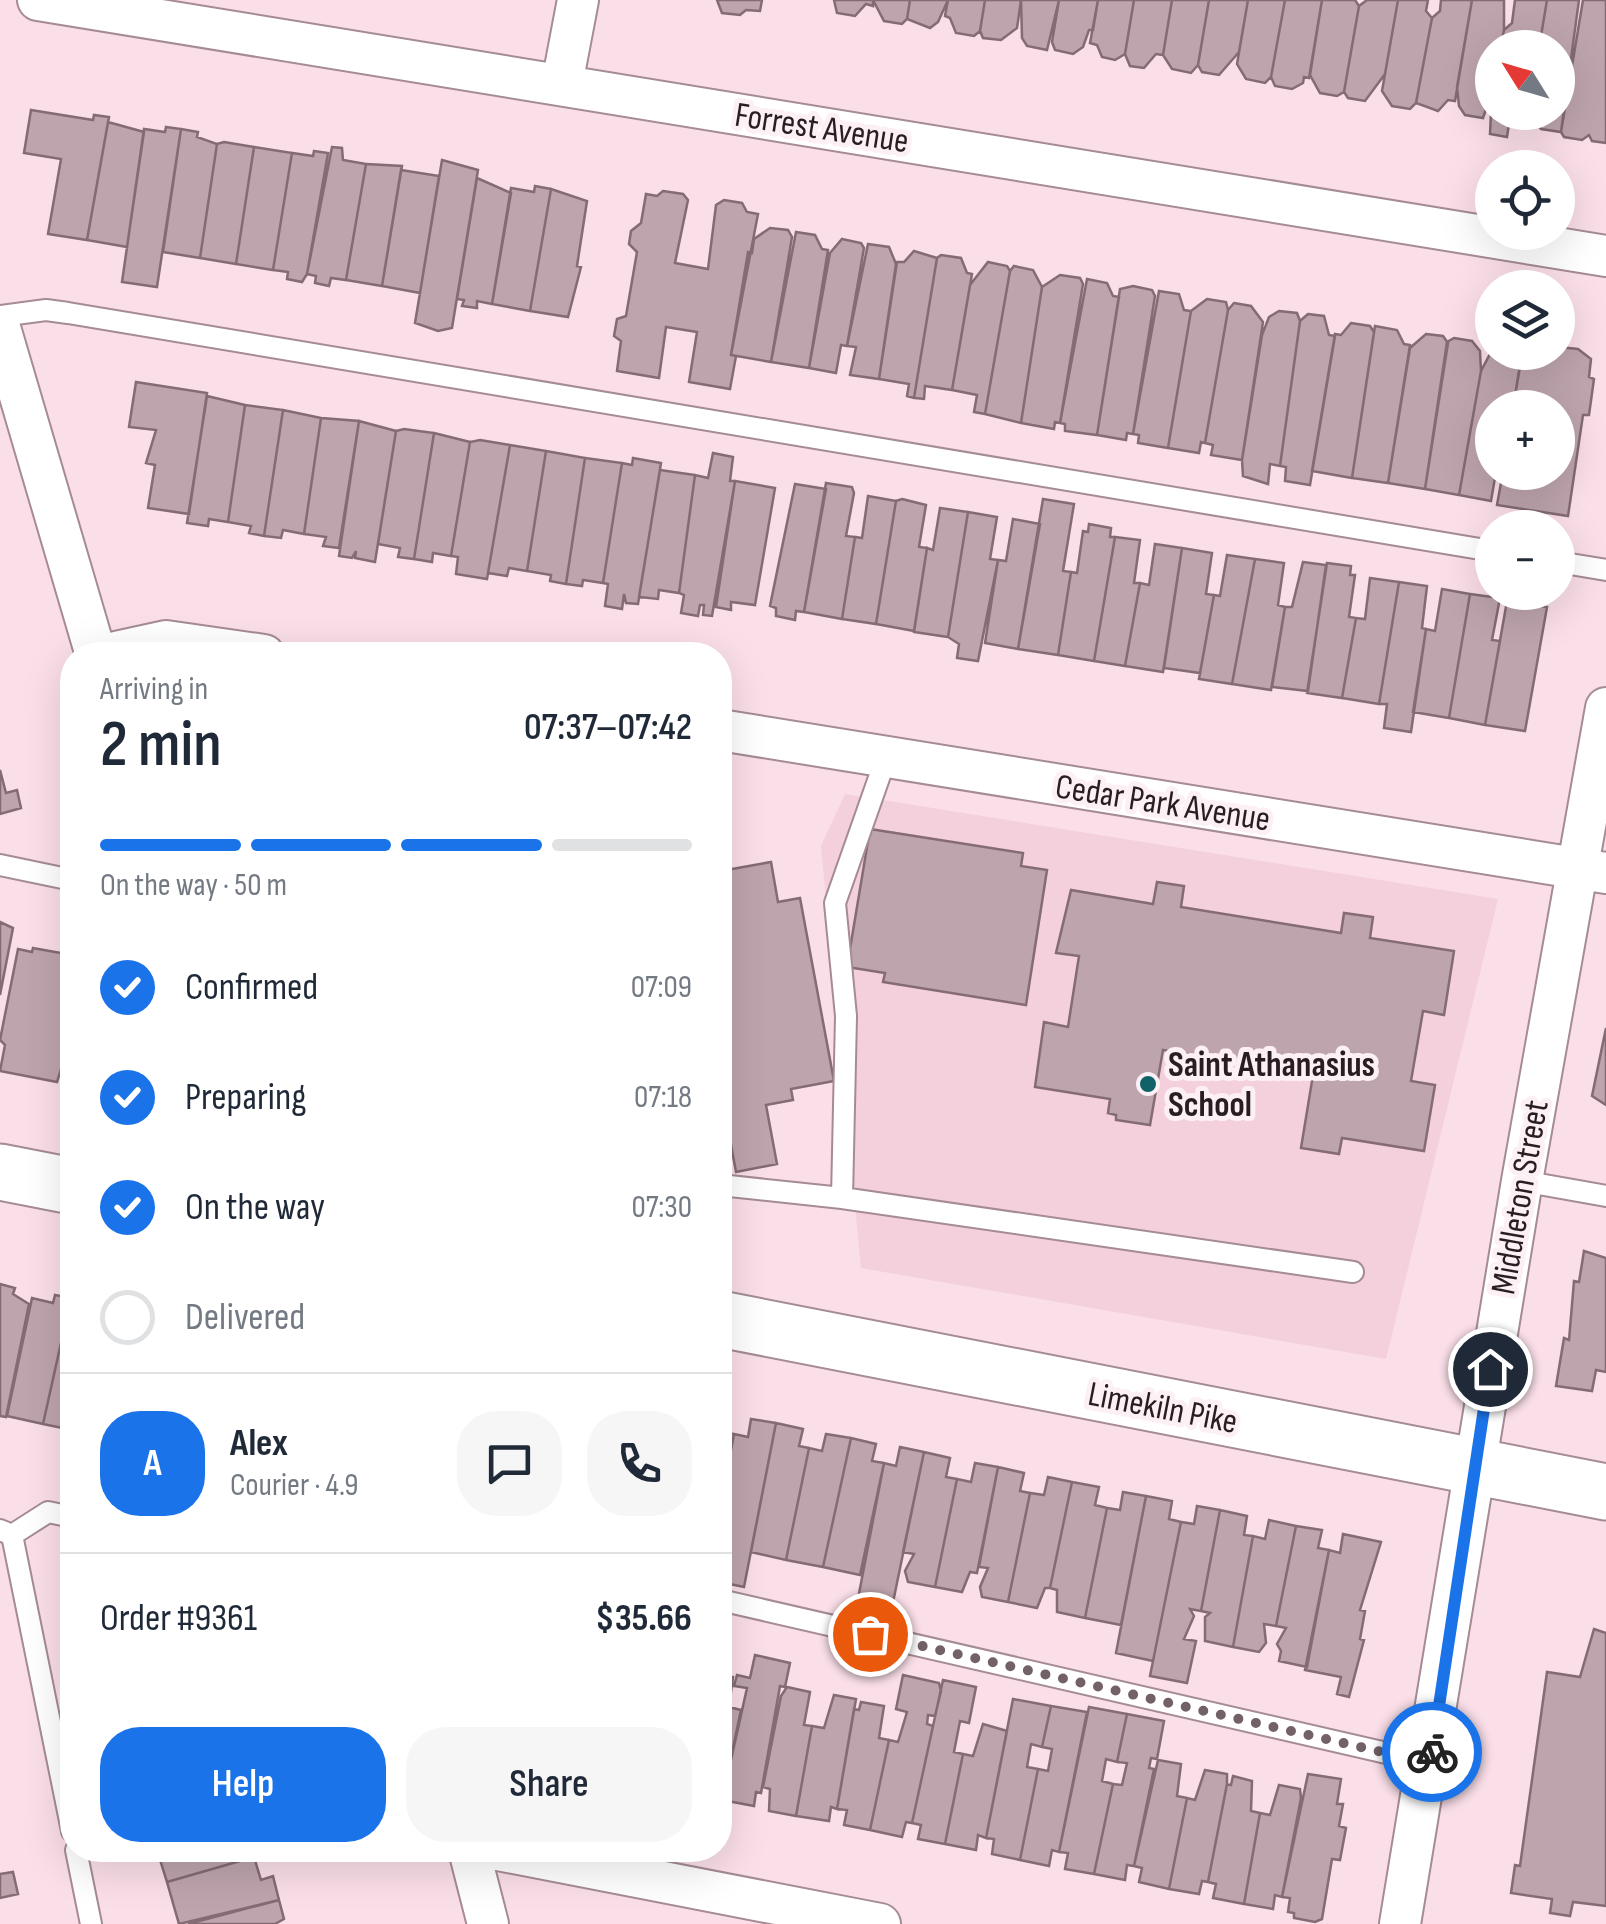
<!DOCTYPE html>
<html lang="en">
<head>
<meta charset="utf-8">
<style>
  :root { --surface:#fff; --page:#f6f6f7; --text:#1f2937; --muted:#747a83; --line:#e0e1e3; --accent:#1a73e8 }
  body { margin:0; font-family:"Sofia Sans Condensed",sans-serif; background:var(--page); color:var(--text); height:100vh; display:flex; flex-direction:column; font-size:38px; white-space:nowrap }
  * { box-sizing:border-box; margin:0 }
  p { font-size:32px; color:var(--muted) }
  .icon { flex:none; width:55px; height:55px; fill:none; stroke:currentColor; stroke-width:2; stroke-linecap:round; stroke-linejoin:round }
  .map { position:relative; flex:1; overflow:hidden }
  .details { position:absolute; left:60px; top:642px; width:672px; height:1220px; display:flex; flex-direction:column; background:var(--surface); border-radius:40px; box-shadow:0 10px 40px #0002 }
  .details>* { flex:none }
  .needle { width:65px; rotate:307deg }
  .tools { position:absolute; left:1475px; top:30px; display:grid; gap:20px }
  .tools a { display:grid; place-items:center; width:100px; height:100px; border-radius:50%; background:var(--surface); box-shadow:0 10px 40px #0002; font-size:50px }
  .pin { position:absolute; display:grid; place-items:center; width:85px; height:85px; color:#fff; margin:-42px; border:5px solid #fff; border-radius:50%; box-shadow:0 2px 10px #0007 }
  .courier { position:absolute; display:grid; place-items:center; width:100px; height:100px; margin:-50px; border:8px solid #1a73e8; border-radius:50%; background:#fff; color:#222; box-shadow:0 2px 12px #0007 }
  .summary em { font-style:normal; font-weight:600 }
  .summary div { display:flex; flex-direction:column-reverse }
  .summary { display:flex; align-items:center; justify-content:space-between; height:170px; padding:0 40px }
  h1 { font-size:65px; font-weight:600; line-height:75px }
  .bar { display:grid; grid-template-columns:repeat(4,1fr); gap:15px 10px; align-content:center; height:120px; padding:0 40px }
  .bar i { height:12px; border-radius:8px; background:var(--line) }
  .bar .selected { background:var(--accent) }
  .bar p { grid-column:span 4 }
  .line { display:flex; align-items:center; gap:25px; padding:0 40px; border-top:2px solid var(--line) }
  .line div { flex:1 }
  .round { display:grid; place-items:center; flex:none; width:105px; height:105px; border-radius:40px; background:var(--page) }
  ol { padding:0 40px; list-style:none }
  li { display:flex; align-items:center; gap:30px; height:110px }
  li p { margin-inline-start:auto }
  li .icon { padding:10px; border-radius:50%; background:var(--accent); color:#fff; stroke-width:4 }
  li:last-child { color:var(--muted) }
  li i { width:55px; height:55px; border:5px solid var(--line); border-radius:50% }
  .button { display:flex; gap:20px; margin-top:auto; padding:20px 40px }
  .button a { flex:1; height:115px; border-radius:40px; background:var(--accent); color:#fff; font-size:40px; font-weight:600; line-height:115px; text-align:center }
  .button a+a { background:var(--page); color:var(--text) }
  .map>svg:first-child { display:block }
</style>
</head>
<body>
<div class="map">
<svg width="1606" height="1924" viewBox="0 0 1606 1924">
  <rect width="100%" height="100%" fill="#fadee8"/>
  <path fill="#f4d0dc" d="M845,794L1498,899L1386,1359L861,1268L821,846Z"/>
  <path fill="#bea4ad" stroke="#846b74" stroke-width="2.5" d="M717,0H762L760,11L746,10L740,15L722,13Z
    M834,0H873V6L866,4L855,16L837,13Z
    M873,0H910L907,19L902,24L884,21Z
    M910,0H948L938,22L930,28L907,19Z
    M948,0H985L980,31L974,36L956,33L950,18L945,16Z
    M985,0H1021L1017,28L1001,40L983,38L980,31Z
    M1021,0H1059L1047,50L1027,46L1022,38Z
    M1059,0H1098L1093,30H1089L1083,47L1073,54L1055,50L1052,42Z
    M1098,0H1134L1125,54L1115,60L1102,57L1097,45L1090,43Z
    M1134,0H1172L1163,55L1156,54L1144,68L1130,66L1125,54Z
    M1172,0H1209L1198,65L1191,73L1172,69L1163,55Z
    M1209,0H1248L1239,52L1219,75L1202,72L1198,65Z
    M1248,0H1285L1271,77L1265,83L1246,79L1237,64Z
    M1285,0H1322L1309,78L1304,77L1303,83L1292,89L1275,86L1271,77Z
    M1322,0H1355L1359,6L1344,92L1337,96L1320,93L1310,75Z
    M1367,0H1398L1385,74L1365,101L1348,98L1344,92L1359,6Z
    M1398,0H1428L1426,11L1432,18L1416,103L1410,109L1392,106L1382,91Z
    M1441,0H1472L1455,101L1448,100L1438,111L1416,103L1432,18L1440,11Z
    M1472,0H1504V30L1500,48H1492V92L1483,118L1465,115L1459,106L1457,87Z
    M1515,0H1547L1539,48H1500L1504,30L1512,23Z
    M1547,0H1579L1561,132L1541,129L1533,119V112H1558V48H1539Z
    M1583,0H1606V143L1592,141L1589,135L1582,140L1564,137L1561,132Z
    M1492,92V112H1521L1509,124L1507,137L1490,134Z
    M31,110L93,120L94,115L109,117L87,240L48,234L61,159L24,153Z
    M108,122L144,132L127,247L87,240Z
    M166,127L181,129L157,287L122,282L144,129L165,132Z
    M181,129L198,132L197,137L217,144L200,258L163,252Z
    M224,142L254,147L236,264L200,258L217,144Z
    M254,147L292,153L273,270L236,264Z
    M332,147L342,148L343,160L366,164L346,280L331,278L329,286L315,283L316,276L307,274Z
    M314,151L328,153L307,274L302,282L287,279L288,272L273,270L292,153L313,156Z
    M442,160L478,170L452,328L438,331L415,323Z
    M366,164L402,166L382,286L346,280Z
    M401,170L439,176L420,293L382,286Z
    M477,178L511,193L492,304L477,301V308L462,306L464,300L457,299Z
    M535,186L551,189L530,311L492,304L511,188L534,192Z
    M551,189L587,201L577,266L581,267L568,317L530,311Z
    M663,191L683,194L688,200L675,263L708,269L716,205L724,200L742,203L747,212L758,214L731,355L736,356L730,389L689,382L697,332L666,327L659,378L617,371L621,341L614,336L617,319L626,316L637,252L629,244L631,231L641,223L646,194L657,196Z
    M770,228L788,230L792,237L771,362L731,355L748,252L752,253L754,239Z
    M796,232L815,235L822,249L828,250L809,368L771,362Z
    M842,239L861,243L864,248L847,346L841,345L836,373L809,368L830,253Z
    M868,244L889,247L896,264L879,379L850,375L856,347L847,346Z
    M914,251L937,258L914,398L907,396L909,384L879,379L897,262H904Z
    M941,255L961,258L967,273L972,274L952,390L925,386L924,399L914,398L937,258Z
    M988,262L1007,266L1010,271L985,414L974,412L977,395L952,390L970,285Z
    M1014,266L1033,270L1042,287L1021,423L985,414L1010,271Z
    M1060,275L1080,278L1083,284L1060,423L1055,422L1054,429L1021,423L1042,287Z
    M1087,279L1107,283L1113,296L1119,297L1097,435L1065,431V424L1060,423Z
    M1133,286L1152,290L1155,296L1133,434L1127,433L1126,440L1097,435L1120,289Z
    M1159,291L1179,294L1184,310L1191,311L1168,448L1138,443L1139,435L1133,434Z
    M1207,299L1226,302L1228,310L1205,443L1201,442L1199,453L1168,448L1191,311Z
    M1234,303L1251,306L1263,322L1242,460L1211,455L1213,445L1205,443L1228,310Z
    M1279,311L1297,313L1300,321L1280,466L1270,464L1268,484L1243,476L1242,460L1262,335L1269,317Z
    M1308,314L1324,316L1329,335L1335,336L1310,485L1285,481L1286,467L1280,466L1300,321Z
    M1351,323L1370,326L1374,332L1352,478L1312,471L1335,334L1341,335Z
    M1375,326L1397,330L1404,344L1410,345L1388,483L1352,478Z
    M1426,334L1443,336L1448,343L1425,489L1388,483L1410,348Z
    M1454,338L1472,341L1480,351L1481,371L1459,495L1425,489L1447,342Z
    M1559,347L1578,349L1591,359L1589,377L1594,379L1589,415H1583L1568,516L1497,505L1503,472H1558V408H1513L1522,352H1558Z
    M1491,352L1522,355L1513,408H1492L1496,472L1491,501L1459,495L1481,371Z
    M136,382L207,393L189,514L148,508L155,465L146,463L156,430L129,427Z
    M207,396L245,405L228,522L209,519L208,526L187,523Z
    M245,405L283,410L264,536L249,533L251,526L228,522Z
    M283,410L321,418L304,534L283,530L281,538L264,536Z
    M321,418L359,421L339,548L323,546L326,537L304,534Z
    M359,421L396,431L375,562L355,558L356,551L352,558L339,556Z
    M404,429L434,433L414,559L398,557L400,548L378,544L396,431Z
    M434,433L470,442L451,556L433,553L432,562L414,559Z
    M480,440L510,445L487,579L456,574L458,557L451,556L470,442Z
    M510,445L546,451L527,571L509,568L507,576L488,573Z
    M546,451L585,458L566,584L550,581L551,575L527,571Z
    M713,453L733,457L730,481H735L712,616L703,615L704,605H700L698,616L681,613L684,595L679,593L695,475L708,478Z
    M585,458L622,463L603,583L583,580L582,586L566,584Z
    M633,458L661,463L638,604L626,603L624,594L622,609L605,606L608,584L603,583L622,463L632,465Z
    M660,470L695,475L679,593L659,590L658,599L639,597Z
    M735,481L775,488L755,605L731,602V610L716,607Z
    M826,483L852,487L854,493L846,536L855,537L842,619L804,612Z
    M795,484L826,489L804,612L796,611L795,620L776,616V608L770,606Z
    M868,496L896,501L876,624L842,619L855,537L862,538Z
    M902,499L926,505L919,547L927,548L914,631L876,624L896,501Z
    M1043,499L1074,504L1063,571L1071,572L1058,655L1018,649Z
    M940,508L968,512L948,637L914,632L927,548L933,550Z
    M968,512L997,517L990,559L998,560L978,661L957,658L959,644L948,637Z
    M1013,519L1040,524L1018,649L985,643L998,560L1006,561Z
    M1089,524L1111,528L1110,537H1115L1094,661L1058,655L1071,572L1077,573L1083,531L1088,532Z
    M1115,537L1140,540L1134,583H1140L1125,666L1094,661Z
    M1155,544L1182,548L1163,672L1125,666L1140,583L1149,585Z
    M1182,548L1212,553L1206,594L1214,595L1200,673L1164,668Z
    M1227,555L1255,559L1232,684L1199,679L1214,595L1220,596Z
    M1255,559L1284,563L1278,605L1285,607L1271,690L1232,684Z
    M1303,562L1326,565L1308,691L1272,687L1285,607H1292Z
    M1327,563L1351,566L1350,575H1355L1349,617L1356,618L1342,698L1307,693Z
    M1370,578L1399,582L1379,704L1342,698L1356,618L1365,619Z
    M1399,582L1427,586L1422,628L1426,629L1411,732L1384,728L1387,704H1379Z
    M1442,589L1470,594L1449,718L1413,712L1426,629L1435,631Z
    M1470,594L1500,598L1492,640L1500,641L1485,725L1449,718Z
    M1507,601L1547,607L1525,731L1485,725Z
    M0,770L6,793L17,790L21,808L0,814Z
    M870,829L1023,853L1021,866L1047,870L1026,1005L883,982L885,973L847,967Z
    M771,862L778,902L800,898L834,1081L791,1089L793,1100L766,1105L777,1164L736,1172L725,1112L720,1113V866L721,871Z
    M1157,882L1184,886L1181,907L1341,933L1344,913L1373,917L1370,938L1454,951L1444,1015L1423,1011L1411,1081L1435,1085L1424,1151L1342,1138L1339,1154L1301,1148L1313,1075L1163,1050L1150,1125L1116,1120V1115L1108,1113L1110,1099L1035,1087L1044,1022L1068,1027L1079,956L1056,953L1071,890L1153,904Z
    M0,922L13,928L0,995Z
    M33,948L72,955V1034L57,1082L0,1071L5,1045L0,1040L18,949L32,952Z
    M1606,1028V1105L1592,1096Z
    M1584,1251L1606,1258V1372L1596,1370L1592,1391L1556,1386L1564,1338L1569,1340L1574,1281L1579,1282Z
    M0,1284L15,1288L13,1294L29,1304L6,1417L0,1416Z
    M55,1295L71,1298L43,1424L7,1416L32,1298L53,1303Z
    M71,1298H72V1430L43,1424Z
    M720,1412L728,1414L725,1433L734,1434L720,1507Z
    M751,1419L776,1423L744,1587L720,1582V1507L734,1434L748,1437Z
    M776,1423L803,1429L799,1446L809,1448L786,1560L751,1552Z
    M826,1434L851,1438L823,1567L786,1560L809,1448L822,1451Z
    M851,1438L876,1444L872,1461L884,1463L860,1575L823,1567Z
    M900,1447L924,1452L891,1612L857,1604L884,1463L896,1466Z
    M924,1452L950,1458L946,1477L957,1479L935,1587L908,1582L905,1571L914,1554L903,1552Z
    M975,1463L998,1467L977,1573L970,1572L962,1592L935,1587L957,1479L971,1482Z
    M998,1467L1024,1473L1020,1491L1030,1493L1008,1602L982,1597L980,1587L988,1568L979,1567Z
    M1048,1477L1072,1482L1050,1588H1045L1037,1608L1008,1602L1030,1493L1044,1495Z
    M1072,1482L1099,1487L1095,1505L1107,1508L1085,1618L1057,1612V1590L1050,1588Z
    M1123,1492L1146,1496L1121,1625L1085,1618L1107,1508L1120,1510Z
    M1146,1496L1172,1501L1169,1519L1181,1522L1153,1661L1116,1653Z
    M1197,1506L1220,1510L1201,1611L1190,1609L1194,1616L1184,1639L1196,1641L1187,1683L1150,1676L1181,1522L1194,1524Z
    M1220,1510L1247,1516L1244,1535L1253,1536L1233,1647L1205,1641V1617L1210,1613L1201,1611Z
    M1269,1520L1296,1526L1276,1626L1264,1624L1266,1643L1259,1652L1233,1647L1253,1536L1265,1539Z
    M1296,1526L1322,1530L1318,1548L1329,1550L1307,1667L1279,1661L1281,1651L1277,1644L1286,1628L1276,1626Z
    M1343,1534L1381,1542L1360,1610L1365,1611L1360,1639L1364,1640L1349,1697L1337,1694L1341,1677L1305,1670L1329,1550L1340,1553Z
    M1594,1629L1606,1633V1906L1573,1902L1570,1916L1550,1913L1552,1899L1511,1893L1515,1865L1520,1866L1547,1672L1580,1677Z
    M755,1655L790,1663L785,1687L780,1686L761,1793L756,1792L754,1806L722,1800L747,1688L734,1686L737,1675L750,1678Z
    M720,1675L733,1677L729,1707L741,1710L722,1800Z
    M903,1675L939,1683L941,1691L935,1716L928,1715L927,1724L933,1726L912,1823L906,1822L902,1837L870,1830L889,1740L898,1742L907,1712L896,1709Z
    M943,1680L976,1687L969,1723L960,1721L954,1752L963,1754L945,1844L918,1839L921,1825L912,1823Z
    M787,1687L810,1692L804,1725L812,1726L796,1816L769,1811L770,1789L763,1787L781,1696Z
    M834,1695L856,1699L837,1809L831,1807L829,1821L796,1816L812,1726L824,1728Z
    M1013,1699L1051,1706L1042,1747L1031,1744L1027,1767L1038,1769L1020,1860L992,1854L994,1839L986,1838Z
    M861,1702L884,1706L879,1738L889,1740L870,1830L844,1825L847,1810L837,1809L854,1709L859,1710Z
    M1051,1706L1087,1712L1059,1852L1052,1850L1049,1866L1020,1860L1038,1769L1048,1771L1052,1749L1042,1747Z
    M1089,1707L1127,1714L1117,1762L1106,1759L1102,1781L1113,1784L1094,1874L1065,1869L1068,1853L1059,1852Z
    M1127,1714L1164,1721L1157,1759L1151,1758L1149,1768L1154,1769L1134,1866L1127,1865L1125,1880L1094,1874L1113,1784L1122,1785L1127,1763L1117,1762Z
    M983,1724L1007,1731L986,1838L978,1835L976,1850L945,1844L963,1754L973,1756Z
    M1158,1760L1181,1764L1177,1796L1187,1798L1169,1889L1139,1882L1142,1868L1134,1866Z
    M1205,1770L1227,1774V1784L1208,1882L1202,1881L1199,1894L1169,1889L1187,1798L1195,1800Z
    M1308,1774L1341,1779L1337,1804H1343L1339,1826L1346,1828L1340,1860L1332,1859L1322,1919L1315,1922L1294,1918V1913L1288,1912L1290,1898L1282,1897Z
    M1233,1776L1252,1781L1251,1811L1260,1813L1244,1904L1213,1898L1216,1884L1208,1882L1227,1784L1231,1785Z
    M1279,1785L1300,1789L1301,1798L1282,1897L1275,1895L1273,1909L1244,1904L1260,1813L1270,1815Z
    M157,1850H257L254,1857L167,1882Z
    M254,1857L261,1880L273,1876L279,1900L179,1924L167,1882Z
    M13,1872L18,1894L0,1898V1874Z
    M279,1900L284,1919L275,1924H188Z"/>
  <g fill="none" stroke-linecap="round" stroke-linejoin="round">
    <defs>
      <path id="lane" d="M0,316L46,310L68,313L1492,551
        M1558,562L1606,570
        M886,758L835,903L846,1016L842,1198L1353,1272
        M0,865L72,880
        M1522,1181L1606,1196
        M720,1185L842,1198
        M0,1530L12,1535L72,1831
        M12,1535L48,1512L72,1517
        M720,1600L1430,1763
        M76,1850L91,1924"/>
      <path id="street" d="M38,0L1606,256
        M562,84L578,0
        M0,328L96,655
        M102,655L166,641L264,655
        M720,730L1606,873
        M469,1850L488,1924
        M498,1850L880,1924
        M1400,1924L1522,1181L1606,708"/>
      <path id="secondary" d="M0,1172L72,1186
        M720,1319L1606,1492"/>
    </defs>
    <use href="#lane" stroke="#a58b94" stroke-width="24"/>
    <use href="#street" stroke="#a58b94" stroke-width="44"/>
    <use href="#secondary" stroke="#a58b94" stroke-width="59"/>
    <use href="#lane" stroke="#fff" stroke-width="20"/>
    <use href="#street" stroke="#fff" stroke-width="40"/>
    <use href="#secondary" stroke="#fff" stroke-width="55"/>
  </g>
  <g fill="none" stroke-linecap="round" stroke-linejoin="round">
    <path stroke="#726167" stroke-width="10" stroke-dasharray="0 18" d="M870,1634L1430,1763L1432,1752"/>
    <path stroke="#1a73e8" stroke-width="12" d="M1432,1752L1490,1369"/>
  </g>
  <circle fill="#106168" stroke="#fcf0f4" stroke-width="4" cx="1148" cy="1084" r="10"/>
  <g text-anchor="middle" stroke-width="10" stroke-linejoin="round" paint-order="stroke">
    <g font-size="35" fill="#281e22" stroke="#fcf0f4">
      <text transform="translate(822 127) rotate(9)" y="12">Forrest Avenue</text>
      <text transform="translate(1163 802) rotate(9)" y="12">Cedar Park Avenue</text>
      <text transform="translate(1519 1197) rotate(-80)" y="12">Middleton Street</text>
      <text transform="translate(1163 1407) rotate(11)" y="12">Limekiln Pike</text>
    </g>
    <g font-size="35" font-weight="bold" fill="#281e22" stroke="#fcf0f4" text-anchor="start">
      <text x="1168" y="1076">Saint Athanasius<tspan x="1168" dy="40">School</tspan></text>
    </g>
  </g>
</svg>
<div class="tools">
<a><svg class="needle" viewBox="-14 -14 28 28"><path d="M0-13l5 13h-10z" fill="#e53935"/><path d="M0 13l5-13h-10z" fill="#747a83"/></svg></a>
<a><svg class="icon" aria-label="locate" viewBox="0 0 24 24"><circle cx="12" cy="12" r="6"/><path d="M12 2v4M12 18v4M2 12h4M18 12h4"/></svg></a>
<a><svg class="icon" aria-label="layers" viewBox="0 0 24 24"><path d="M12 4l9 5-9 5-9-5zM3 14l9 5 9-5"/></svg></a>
<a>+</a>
<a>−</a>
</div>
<div class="pin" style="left:870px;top:1634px;background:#ea580c"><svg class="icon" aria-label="bag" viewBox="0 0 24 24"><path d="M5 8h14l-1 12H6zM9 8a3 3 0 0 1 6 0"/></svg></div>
<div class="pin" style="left:1490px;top:1369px;background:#1f2937"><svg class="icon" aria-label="home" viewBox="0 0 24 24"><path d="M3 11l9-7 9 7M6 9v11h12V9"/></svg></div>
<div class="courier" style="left:1432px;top:1752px"><svg class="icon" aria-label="bike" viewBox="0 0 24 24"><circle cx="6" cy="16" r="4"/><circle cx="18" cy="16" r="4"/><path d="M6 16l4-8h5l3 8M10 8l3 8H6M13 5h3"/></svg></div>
<section class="details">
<div class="summary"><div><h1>2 min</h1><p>Arriving in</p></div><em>07:37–07:42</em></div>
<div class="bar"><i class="selected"></i><i class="selected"></i><i class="selected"></i><i></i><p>On the way · 50 m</p></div>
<ol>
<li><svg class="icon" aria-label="check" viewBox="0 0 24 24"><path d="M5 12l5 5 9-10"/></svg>Confirmed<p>07:09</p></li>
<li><svg class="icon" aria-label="check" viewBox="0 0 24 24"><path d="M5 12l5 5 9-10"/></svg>Preparing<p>07:18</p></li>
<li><svg class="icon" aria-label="check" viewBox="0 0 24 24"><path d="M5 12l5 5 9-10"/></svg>On the way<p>07:30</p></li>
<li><i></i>Delivered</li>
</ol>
<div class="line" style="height:180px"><b class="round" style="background:var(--accent);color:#fff">A</b><div><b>Alex</b><p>Courier · 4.9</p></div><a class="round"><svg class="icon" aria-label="chat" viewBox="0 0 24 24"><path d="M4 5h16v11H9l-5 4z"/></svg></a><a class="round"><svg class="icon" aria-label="phone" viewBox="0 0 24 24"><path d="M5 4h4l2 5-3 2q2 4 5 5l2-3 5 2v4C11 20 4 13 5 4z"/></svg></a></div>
<div class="line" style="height:130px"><div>Order #9361</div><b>$35.66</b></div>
<div class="button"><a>Help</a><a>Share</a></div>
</section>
</div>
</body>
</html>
